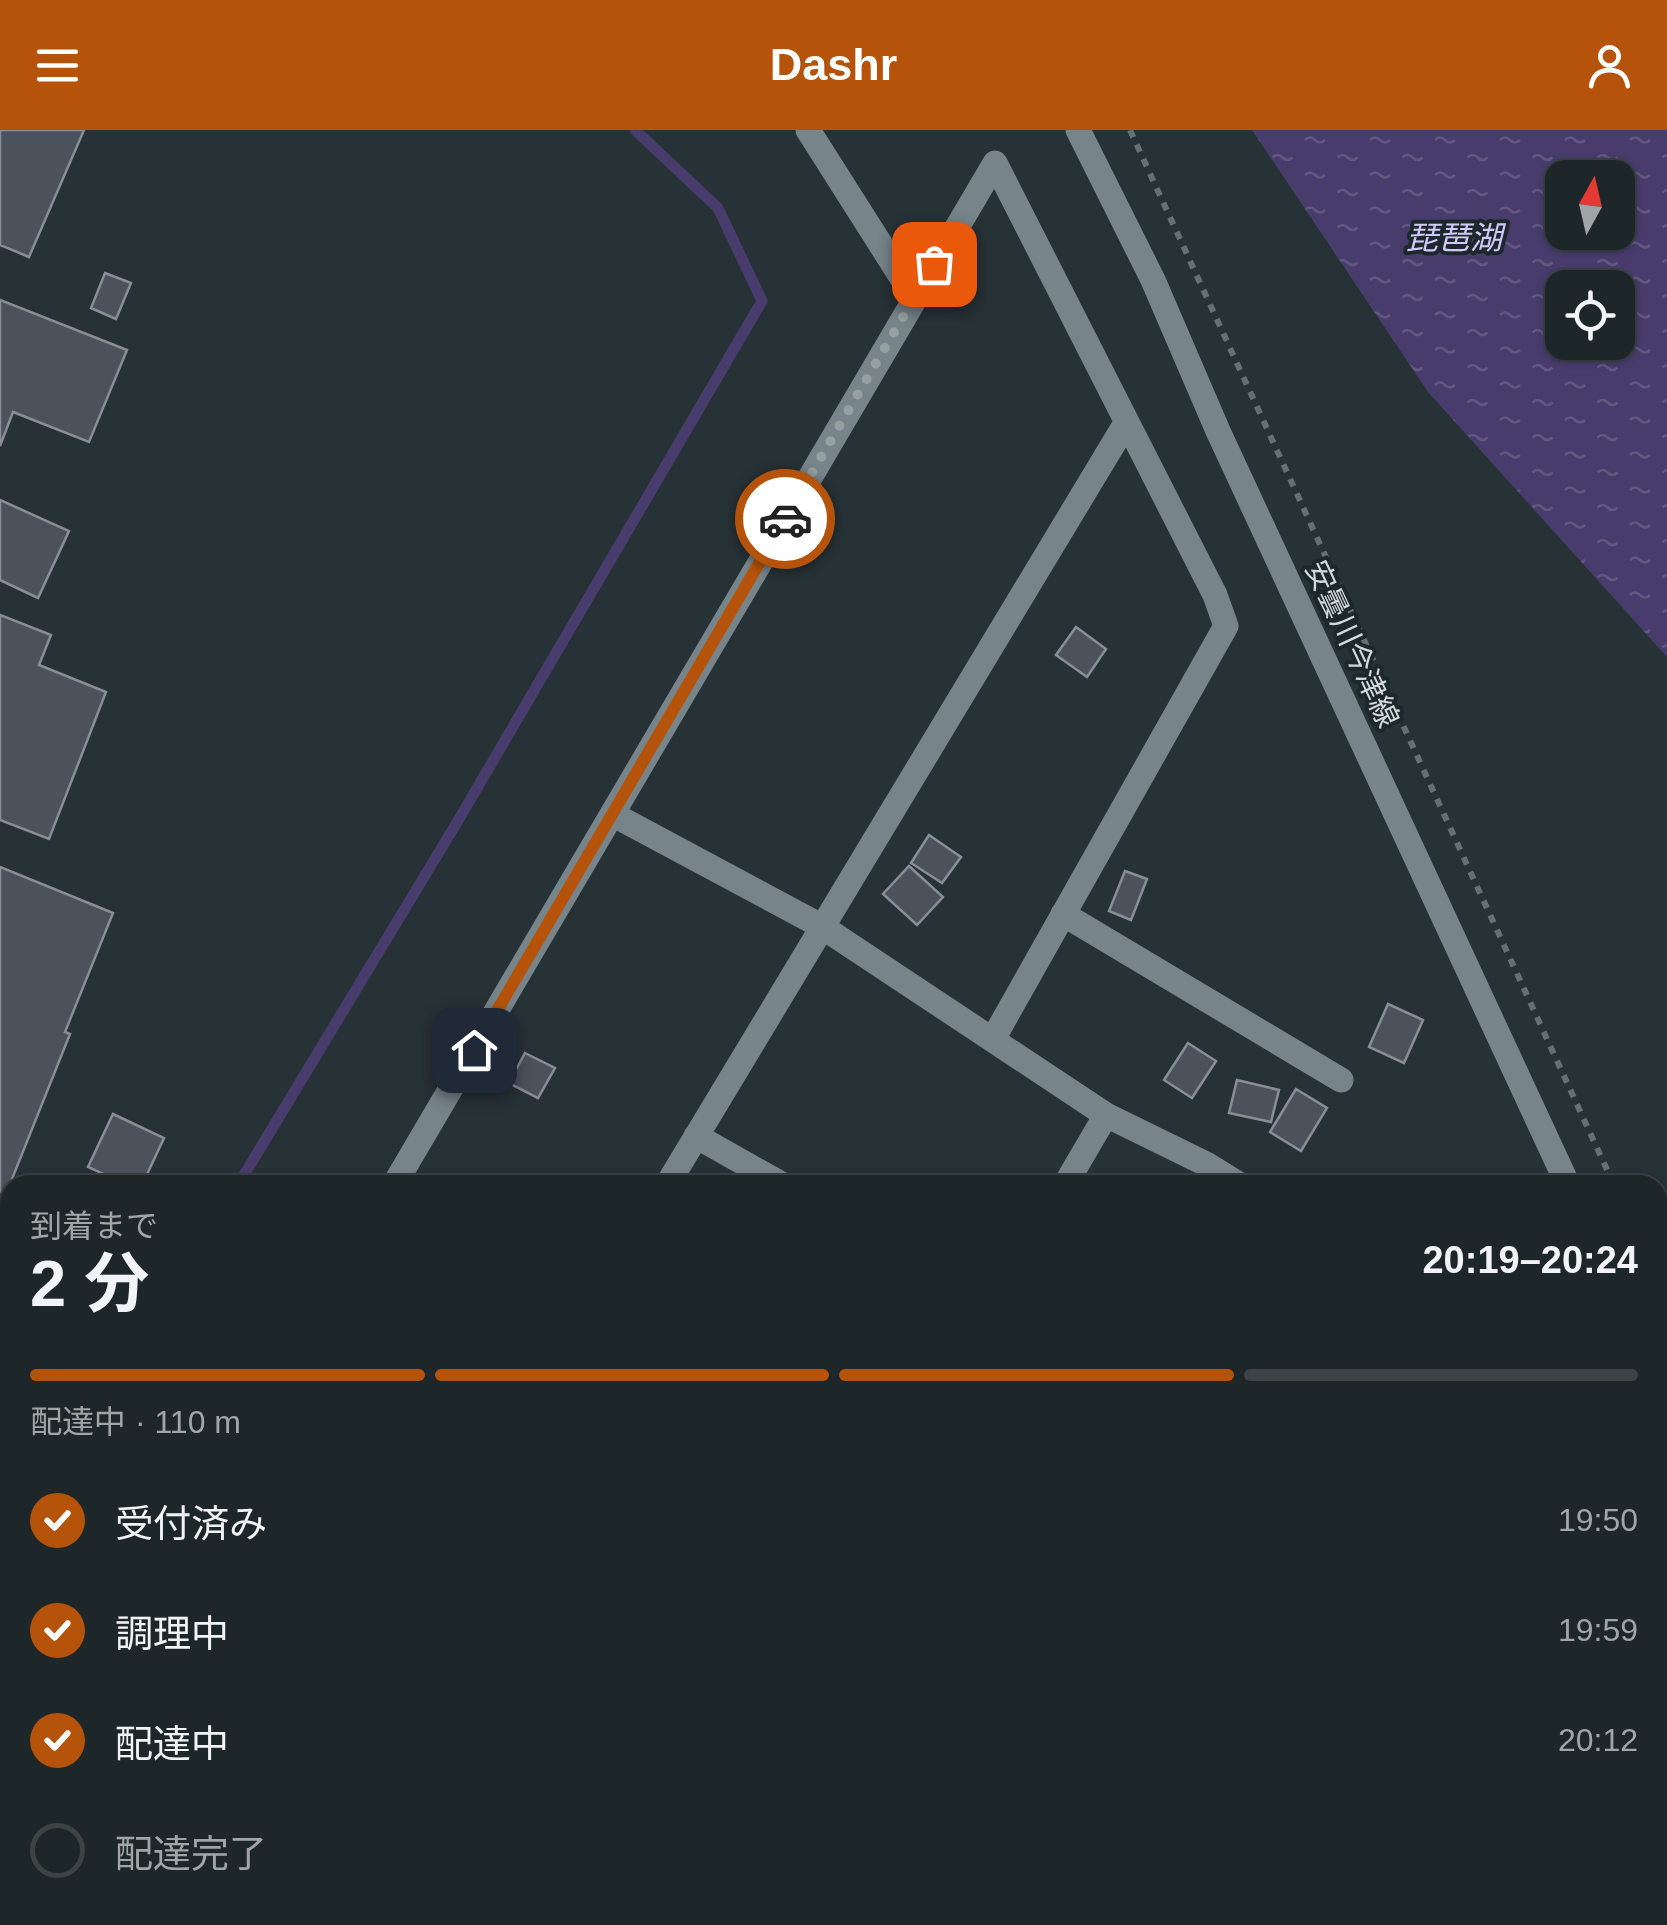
<!DOCTYPE html>
<html lang="ja">
<head>
<meta charset="utf-8">
<style>
  :root { --surface:#1d2628; --page:#2a3234; --text:#f1f3f6; --muted:#a0a5a8; --line:#3b4345; --accent:#b45309 }
  body { margin:0; font-family:Helvetica,"Noto Sans JP",sans-serif; background:var(--page); color:var(--text); height:100vh; display:flex; flex-direction:column; font-size:38px; white-space:nowrap }
  * { box-sizing:border-box; margin:0 }
  p { font-size:32px; color:var(--muted) }
  .icon { flex:none; width:55px; height:55px; fill:none; stroke:currentColor; stroke-width:2; stroke-linecap:round; stroke-linejoin:round }
  .map { position:relative; flex:1; overflow:hidden }
  .panel { position:absolute; left:0px; top:1045px; width:1668px; height:750px; display:flex; flex-direction:column; background:var(--surface); border-radius:30px 30px 0 0; box-shadow:0 2px 8px #0004,0 0 0 2px var(--line) }
  .panel>* { flex:none }
  .needle { width:65px; rotate:8deg }
  .fabs { position:absolute; left:1545px; top:30px; display:grid; gap:20px }
  .fabs a { display:grid; place-items:center; width:90px; height:90px; border-radius:20px; background:var(--surface); box-shadow:0 2px 8px #0004,0 0 0 2px var(--line); font-size:50px }
  .pin { position:absolute; display:grid; place-items:center; width:85px; height:85px; color:#fff; margin:-42px; border-radius:20px; box-shadow:0 5px 15px #0006 }
  .courier { position:absolute; display:grid; place-items:center; width:100px; height:100px; margin:-50px; border:8px solid #b45309; border-radius:50%; background:#fff; color:#222; box-shadow:0 2px 12px #0007 }
  .headline em { font-style:normal; font-weight:700 }
  .headline div { display:flex; flex-direction:column-reverse }
  .headline { display:flex; align-items:center; justify-content:space-between; height:170px; padding:0 30px }
  h1 { font-size:65px; font-weight:700; line-height:75px }
  .bar { display:grid; grid-template-columns:repeat(4,1fr); gap:15px 10px; align-content:center; height:120px; padding:0 30px }
  .bar i { height:12px; border-radius:8px; background:var(--line) }
  .bar .active { background:var(--accent) }
  .bar p { grid-column:span 4 }
  ol { padding:0 30px; list-style:none }
  li { display:flex; align-items:center; gap:30px; height:110px }
  li p { margin-inline-start:auto }
  li .icon { padding:10px; border-radius:50%; background:var(--accent); color:#fff; stroke-width:4 }
  li:last-child { color:var(--muted) }
  li i { width:55px; height:55px; border:5px solid var(--line); border-radius:50% }
  header { display:flex; justify-content:space-between; align-items:center; height:130px; padding:0 30px; background:var(--accent); color:#fff; font-size:45px; font-weight:700 }
  .map>svg:first-child { display:block }
</style>
</head>
<body>
<header><svg class="icon" aria-label="menu" viewBox="0 0 24 24"><path d="M4 6h16M4 12h16M4 18h16"/></svg>Dashr<svg class="icon" aria-label="person" viewBox="0 0 24 24"><circle cx="12" cy="8" r="4"/><path d="M4 21q1-7 8-7t8 7"/></svg></header>
<div class="map">
<svg width="1667" height="1795" viewBox="0 0 1667 1795">
  <defs>
    <pattern id="grass-dots" width="8" height="8" patternUnits="userSpaceOnUse" patternTransform="scale(2.5)"><rect width="8" height="8" fill="#19452a"/><path d="M2 2h.1M6 6h.1" fill="none" stroke="#3a5f48" stroke-width="1.8" stroke-linecap="round"/></pattern>
    <pattern id="water-ripples" width="26" height="14" patternUnits="userSpaceOnUse" patternTransform="scale(2.5)"><rect width="26" height="14" fill="#473c6c"/><path d="M2 4q2-2 4 0t4 0M15 11q2-2 4 0t4 0" fill="none" stroke="#615880"/></pattern>
  </defs>
  <rect width="100%" height="100%" fill="#273236"/>
  <path fill="url(#grass-dots)" d="M10,1672V1785H1091L1109,1795H0V1692Z"/>
  <path fill="url(#water-ripples)" fill-rule="evenodd" d="M1252,0H1667V527L1428,262ZM1562,48H1618V102H1562ZM1562,158H1618V212H1562Z"/>
  <g fill="none" stroke-linecap="round" stroke-linejoin="round">
    <path stroke="#473c6c" stroke-width="11" d="M238,1055L459,689L762,171L718,78L635,0
      M0,1342L10,1332"/>
  </g>
  <path fill="#4c525b" stroke="#878e98" stroke-width="2.5" d="M0,0H84L29,127L0,115Z
    M105,143L131,153L116,189L91,178Z
    M0,170L127,220L89,312L13,282L0,316Z
    M0,370L69,401L38,468L0,450Z
    M0,485L51,505L39,535L106,562L49,709L0,690Z
    M1076,497L1106,519L1087,547L1056,525Z
    M929,705L961,727L942,753L911,733Z
    M909,736L943,767L917,795L883,764Z
    M0,737L113,783L65,902L70,904L0,1079Z
    M1125,741L1147,749L1131,790L1109,781Z
    M1388,874L1423,890L1404,933L1369,917Z
    M1188,913L1216,931L1192,968L1164,950Z
    M525,923L555,938L538,968L509,953Z
    M1237,950L1279,960L1271,992L1229,983Z
    M1296,959L1327,978L1301,1021L1270,1002Z
    M113,984L164,1008L142,1055H127L88,1037Z
    M0,1649L10,1655V1675L4,1688L0,1686Z"/>
  <g fill="none" stroke-linecap="round" stroke-linejoin="round">
    <path stroke="#666f72" stroke-width="6" stroke-dasharray="8 8" stroke-linecap="butt" d="M1130,0L1614,1055
      M1658,1151L1667,1171"/>
    <path stroke="#778489" stroke-width="25" d="M808,0L914,167
      M614,685L821,796L1106,985L1206,1034L1240,1055
      M1063,784L1341,950
      M696,1006L783,1055
      M394,1055L995,33L1215,465L1226,496L993,909
      M667,1055L1126,293
      M1065,1055L1106,985
      M0,1419L10,1424
      M0,1468L10,1449
      M1658,1478L1667,1480
      M1658,1510L1667,1535
      M1658,1628L1667,1625
      M1124,1785L1142,1795
      M1526,1785L1530,1795
      M1367,1795L1375,1785"/>
    <path stroke="#778489" stroke-width="25" d="M1078,0L1153,150L1218,301L1568,1055
      M1658,1247L1667,1267"/>
  </g>
  <g fill="none" stroke-linecap="round" stroke-linejoin="round">
    <path stroke="#969fa1" stroke-width="10" stroke-dasharray="0 18" d="M785,389L934,134"/>
    <path stroke="#b45309" stroke-width="12" d="M474,920L785,389"/>
  </g>
  <g text-anchor="middle" stroke-width="8" stroke-linejoin="round" paint-order="stroke">
    <g font-size="30" fill="#d2d9db" stroke="#1d282c">
      <text transform="translate(1352 514) rotate(65)" y="10">安曇川今津線</text>
    </g>
    <g font-size="32" font-style="italic" fill="#d0c8f8" stroke="#1d282c">
      <text x="1454" y="119">琵琶湖</text>
    </g>
  </g>
</svg>
<div class="fabs">
<a><svg class="needle" viewBox="-14 -14 28 28"><path d="M0-13l5 13h-10z" fill="#e53935"/><path d="M0 13l5-13h-10z" fill="#a0a5a8"/></svg></a>
<a><svg class="icon" aria-label="locate" viewBox="0 0 24 24"><circle cx="12" cy="12" r="6"/><path d="M12 2v4M12 18v4M2 12h4M18 12h4"/></svg></a>
</div>
<div class="pin" style="left:934px;top:134px;background:#ea580c"><svg class="icon" aria-label="bag" viewBox="0 0 24 24"><path d="M5 8h14l-1 12H6zM9 8a3 3 0 0 1 6 0"/></svg></div>
<div class="pin" style="left:474px;top:920px;background:#1f2937"><svg class="icon" aria-label="home" viewBox="0 0 24 24"><path d="M3 11l9-7 9 7M6 9v11h12V9"/></svg></div>
<div class="courier" style="left:785px;top:389px"><svg class="icon" aria-label="car" viewBox="0 0 24 24"><path d="M5 17H2v-5l4-1 3-4h7l3 4 3 1v5h-3M9 17h6M6 11h13"/><circle cx="7" cy="17" r="2"/><circle cx="17" cy="17" r="2"/></svg></div>
<section class="panel">
<div class="headline"><div><h1>2 分</h1><p>到着まで</p></div><em>20:19–20:24</em></div>
<div class="bar"><i class="active"></i><i class="active"></i><i class="active"></i><i></i><p>配達中 · 110 m</p></div>
<ol>
<li><svg class="icon" aria-label="check" viewBox="0 0 24 24"><path d="M5 12l5 5 9-10"/></svg>受付済み<p>19:50</p></li>
<li><svg class="icon" aria-label="check" viewBox="0 0 24 24"><path d="M5 12l5 5 9-10"/></svg>調理中<p>19:59</p></li>
<li><svg class="icon" aria-label="check" viewBox="0 0 24 24"><path d="M5 12l5 5 9-10"/></svg>配達中<p>20:12</p></li>
<li><i></i>配達完了</li>
</ol>
</section>
</div>
</body>
</html>
